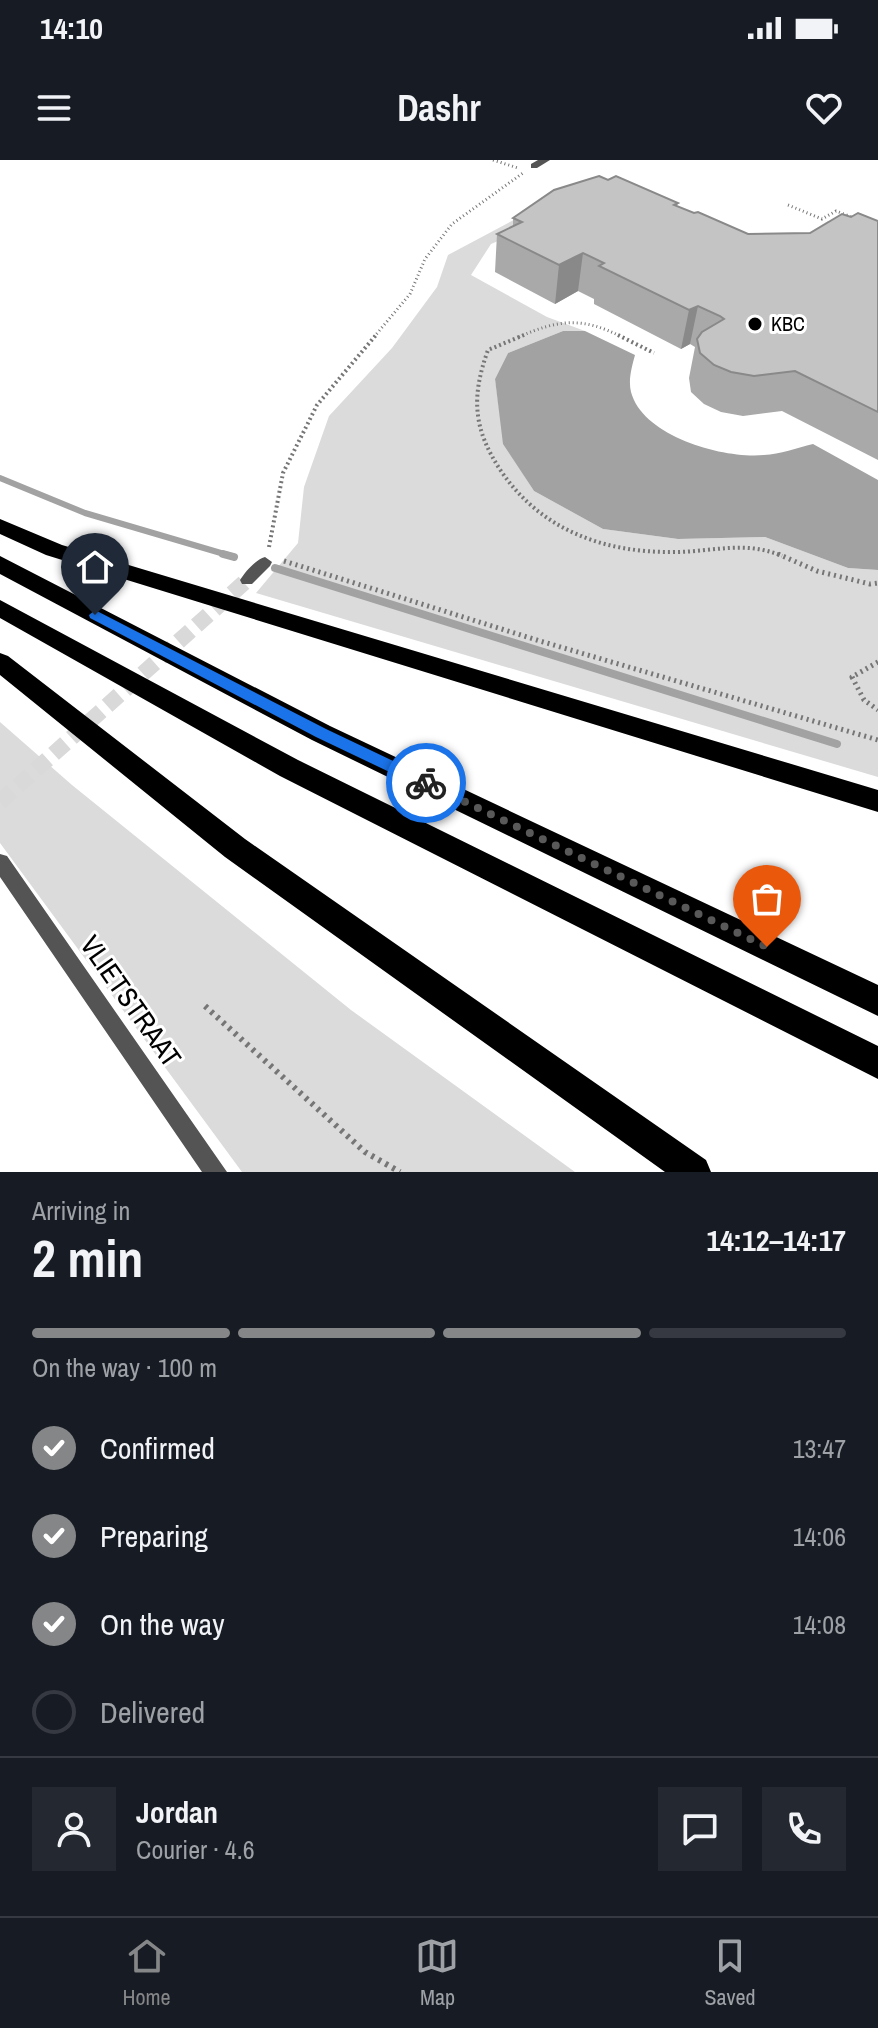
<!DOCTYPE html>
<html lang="en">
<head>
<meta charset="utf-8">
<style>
  :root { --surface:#171b24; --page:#242831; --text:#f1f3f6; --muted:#9ea1a6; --line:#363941; --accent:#858687 }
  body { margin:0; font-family:"Archivo Narrow",sans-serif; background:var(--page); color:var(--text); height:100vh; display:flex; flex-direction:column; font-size:30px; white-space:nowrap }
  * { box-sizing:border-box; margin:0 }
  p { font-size:26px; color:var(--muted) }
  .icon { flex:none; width:44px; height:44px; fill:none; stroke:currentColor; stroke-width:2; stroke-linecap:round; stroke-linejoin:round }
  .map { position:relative; height:1012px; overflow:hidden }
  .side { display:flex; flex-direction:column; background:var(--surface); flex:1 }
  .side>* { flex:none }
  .pin { position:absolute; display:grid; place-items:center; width:68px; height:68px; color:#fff; margin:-82px -34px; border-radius:50% 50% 50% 0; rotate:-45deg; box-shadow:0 0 8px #0007 }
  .pin .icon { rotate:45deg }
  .courier { position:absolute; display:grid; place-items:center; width:80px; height:80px; margin:-40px; border:6px solid #1a73e8; border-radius:50%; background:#fff; color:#222; box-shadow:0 2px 10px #0007 }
  .summary em { font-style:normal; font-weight:800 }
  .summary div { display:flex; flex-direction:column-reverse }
  .summary { display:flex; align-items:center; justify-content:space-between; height:136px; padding:0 32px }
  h1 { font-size:52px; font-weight:800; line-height:60px }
  .bar { display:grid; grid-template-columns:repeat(4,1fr); gap:12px 8px; align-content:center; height:96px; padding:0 32px }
  .bar i { height:10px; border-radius:6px; background:var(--line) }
  .bar .current { background:var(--accent) }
  .bar p { grid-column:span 4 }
  .line { display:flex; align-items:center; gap:20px; padding:0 32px; border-top:2px solid var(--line) }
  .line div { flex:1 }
  .round { display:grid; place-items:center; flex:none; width:84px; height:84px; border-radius:0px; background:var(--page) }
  ol { padding:0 32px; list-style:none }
  li { display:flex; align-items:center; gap:24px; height:88px }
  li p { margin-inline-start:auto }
  li .icon { padding:8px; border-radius:50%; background:var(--accent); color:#fff; stroke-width:4 }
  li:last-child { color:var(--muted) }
  li i { width:44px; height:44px; border:4px solid var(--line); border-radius:50% }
  .status { display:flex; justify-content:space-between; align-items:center; height:56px; padding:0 40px; background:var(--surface); direction:ltr }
  .status svg { height:22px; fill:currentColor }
  header { display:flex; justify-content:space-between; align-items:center; height:104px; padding:0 32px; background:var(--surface); font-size:36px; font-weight:800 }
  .menu { display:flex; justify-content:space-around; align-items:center; height:112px; border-top:2px solid var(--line); background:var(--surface); font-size:22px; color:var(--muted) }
  .menu a { display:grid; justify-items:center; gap:4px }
  .menu .current { color:var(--accent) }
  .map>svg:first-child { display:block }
</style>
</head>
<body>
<div class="status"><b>14:10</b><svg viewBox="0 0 49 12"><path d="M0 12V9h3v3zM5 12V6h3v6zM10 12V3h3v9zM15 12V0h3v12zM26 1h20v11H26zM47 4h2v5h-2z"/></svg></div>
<header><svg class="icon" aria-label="menu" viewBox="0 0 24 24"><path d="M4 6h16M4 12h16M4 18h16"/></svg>Dashr<svg class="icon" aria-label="heart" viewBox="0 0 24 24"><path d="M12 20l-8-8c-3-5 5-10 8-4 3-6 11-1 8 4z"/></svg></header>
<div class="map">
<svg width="878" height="1012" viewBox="0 0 878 1012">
  <rect width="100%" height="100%" fill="#fff"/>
  <path fill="#dbdbdb" d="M583,23C636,47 733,105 791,83C803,78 816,68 828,61L878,80V96L845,84L815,86L791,95L727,96L605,45L559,55L491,84L471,115L547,157L585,171H563L508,193L495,219L504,284L534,331L603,369L678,379L765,377L848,408L878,410V617L256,433L298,383L304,327L329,256L392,188L437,127L448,95Z
    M0,562L72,625L351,850L575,1012H242L0,683Z"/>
  <path fill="#a2a2a2" d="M563,171H585L635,195C632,206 628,220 631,232C643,277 724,299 764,295C780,294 797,288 813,284L878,320V410L848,408L765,377L678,379L603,369L534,331L503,284L495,219L508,193Z"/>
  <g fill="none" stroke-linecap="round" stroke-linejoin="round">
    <path stroke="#a2a2a2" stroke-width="6" d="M0,318L85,353L231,396"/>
    <path stroke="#a2a2a2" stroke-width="8" d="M223,394L234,397
      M275,408L837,584"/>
    <path stroke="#d9d9d9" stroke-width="16" stroke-dasharray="16 8" stroke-linecap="butt" d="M0,642L247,420"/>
    <path stroke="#767676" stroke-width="3" stroke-dasharray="1 3" stroke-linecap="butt" d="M493,0L518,8
      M788,45L822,59L836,51L857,59
      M374,177L410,134L425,99L452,64L523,13
      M519,177C559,159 583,157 622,177"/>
    <path stroke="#767676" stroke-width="4" stroke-dasharray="2 3" stroke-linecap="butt" d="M524,175L488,190C471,237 473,269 501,311C541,370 604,393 674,392C713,392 745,380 782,396
      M618,175L654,193
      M269,387L283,313L317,245L376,175"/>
    <path stroke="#767676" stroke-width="5" stroke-dasharray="2 4" stroke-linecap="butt" d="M778,394L817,411L870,424L878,423
      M284,401L540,481L878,580
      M878,502L852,517L864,540L878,550"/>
    <path stroke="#767676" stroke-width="6" stroke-dasharray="3 5" stroke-linecap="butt" d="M205,846L365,992L400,1012"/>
    <path fill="#545454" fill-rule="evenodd" d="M538,0H550L537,8H531V4Z
      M265,397L272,402L270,406L252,424H242L240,420C245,412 255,400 265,397Z
      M0,694L7,696L227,1012H202L0,717Z"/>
    <path fill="#000" fill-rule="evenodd" d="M0,359L62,385L878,630V652L46,395L0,374Z
      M0,396L330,566L878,825V856L312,580L0,414Z
      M0,440L298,600L878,886V919L280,616L0,458Z
      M0,493L8,496L245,679L706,1000L711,1012H665L225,697L0,515Z"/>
  </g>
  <path fill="#a9a9a9" d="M608,20L678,43L677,46L694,53L748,74L810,73L851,57L878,61V300L782,251L743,256L721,252L704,244L691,232L689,218L695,187L690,184L681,189L594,144V139L578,131L555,144L495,112L497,74L513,66V58Z"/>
  <path fill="#898989" d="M583,93L578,131L555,144L559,105Z
    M698,146L690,184L681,189L689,150Z"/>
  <path fill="#c4c4c4" stroke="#898989" stroke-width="2" d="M599,16L608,20L616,16L678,43L674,45L694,53L698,52L748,74L810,73L842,54L851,57L858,53L878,61V252L795,211L754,216L731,212L714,205L700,193L697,179L702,172L724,159L720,156L698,146L689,150L599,106L604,103L583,93L559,105L497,74L522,62L513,58L554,30Z"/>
  <path fill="#1a73e8" d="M95,450L326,569L431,619V627H421L316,577L90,458L89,455Z"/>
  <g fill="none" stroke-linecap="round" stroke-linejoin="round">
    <path stroke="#595959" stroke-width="8" stroke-dasharray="0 14.4" d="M426,623L767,787"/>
  </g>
  <circle fill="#000" stroke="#fff" stroke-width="3" cx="755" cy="164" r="8"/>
  <g text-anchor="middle" stroke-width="6" stroke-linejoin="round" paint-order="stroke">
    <g font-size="20" fill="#000" stroke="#fff" text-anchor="start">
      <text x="771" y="171">KBC</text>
    </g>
    <g font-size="28" fill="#000" stroke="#fff">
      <text transform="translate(131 841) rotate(55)" y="10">VLIETSTRAAT</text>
    </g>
  </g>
</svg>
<div class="pin" style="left:767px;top:787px;background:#ea580c"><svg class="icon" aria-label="bag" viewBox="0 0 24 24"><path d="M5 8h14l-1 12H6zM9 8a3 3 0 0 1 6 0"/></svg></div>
<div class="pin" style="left:95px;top:455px;background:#1f2937"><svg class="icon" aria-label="home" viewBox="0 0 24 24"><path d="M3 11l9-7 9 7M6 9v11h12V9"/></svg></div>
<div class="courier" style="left:426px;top:623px"><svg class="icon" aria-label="bike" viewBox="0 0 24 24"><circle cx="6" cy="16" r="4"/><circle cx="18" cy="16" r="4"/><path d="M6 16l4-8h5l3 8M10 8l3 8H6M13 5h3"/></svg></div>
</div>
<section class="side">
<div class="summary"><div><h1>2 min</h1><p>Arriving in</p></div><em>14:12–14:17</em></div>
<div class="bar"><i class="current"></i><i class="current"></i><i class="current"></i><i></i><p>On the way · 100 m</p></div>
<ol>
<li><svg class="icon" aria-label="check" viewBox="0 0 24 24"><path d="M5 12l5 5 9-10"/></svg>Confirmed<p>13:47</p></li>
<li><svg class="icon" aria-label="check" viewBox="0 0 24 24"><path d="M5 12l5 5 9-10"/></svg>Preparing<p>14:06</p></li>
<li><svg class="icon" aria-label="check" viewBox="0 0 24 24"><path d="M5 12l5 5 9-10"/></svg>On the way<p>14:08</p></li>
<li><i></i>Delivered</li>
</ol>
<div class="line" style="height:144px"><a class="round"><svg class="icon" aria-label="person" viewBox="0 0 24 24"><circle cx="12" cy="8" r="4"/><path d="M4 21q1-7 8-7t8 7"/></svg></a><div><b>Jordan</b><p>Courier · 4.6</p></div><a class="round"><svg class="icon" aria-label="chat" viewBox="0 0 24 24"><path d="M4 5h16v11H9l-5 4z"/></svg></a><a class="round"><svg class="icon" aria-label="phone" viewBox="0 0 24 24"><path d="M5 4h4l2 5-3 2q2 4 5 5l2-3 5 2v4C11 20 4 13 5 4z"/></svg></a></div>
</section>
<nav class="menu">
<a class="current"><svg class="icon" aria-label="home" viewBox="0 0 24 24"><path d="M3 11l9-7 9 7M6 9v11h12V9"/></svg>Home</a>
<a><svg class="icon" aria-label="map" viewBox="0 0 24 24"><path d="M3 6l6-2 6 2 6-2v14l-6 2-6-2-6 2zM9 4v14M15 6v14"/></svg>Map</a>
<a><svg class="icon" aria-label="saved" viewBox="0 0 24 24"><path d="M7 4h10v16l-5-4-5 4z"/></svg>Saved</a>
</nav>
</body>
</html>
